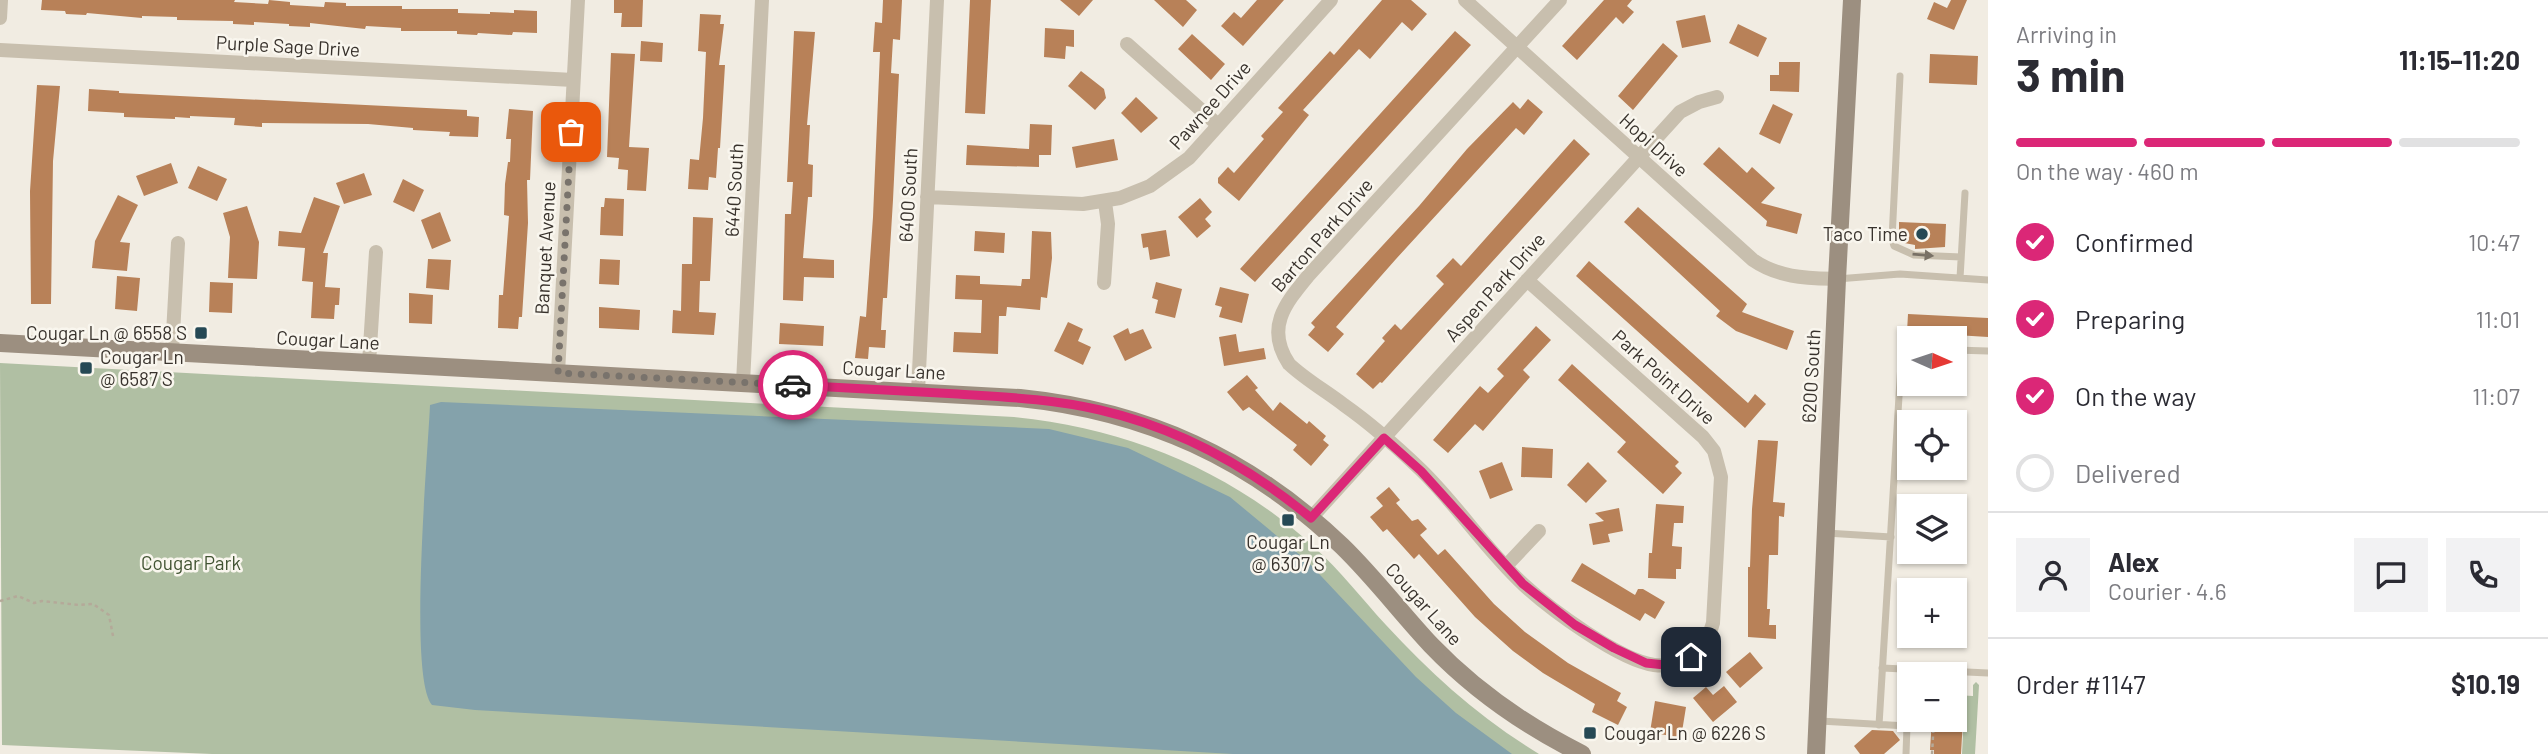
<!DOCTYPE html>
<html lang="en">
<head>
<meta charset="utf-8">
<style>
  :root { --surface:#fff; --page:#f2f2f3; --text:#2b2b33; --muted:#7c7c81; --line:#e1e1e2; --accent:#db2777 }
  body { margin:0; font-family:Barlow,sans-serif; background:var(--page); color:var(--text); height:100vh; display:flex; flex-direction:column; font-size:26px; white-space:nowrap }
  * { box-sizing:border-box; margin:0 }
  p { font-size:23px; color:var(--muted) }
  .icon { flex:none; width:38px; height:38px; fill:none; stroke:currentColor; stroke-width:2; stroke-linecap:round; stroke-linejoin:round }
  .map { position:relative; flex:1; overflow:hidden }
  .details { display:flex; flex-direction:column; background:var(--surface); width:560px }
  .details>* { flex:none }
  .needle { width:46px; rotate:93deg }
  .buttons { position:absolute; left:1897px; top:326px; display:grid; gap:14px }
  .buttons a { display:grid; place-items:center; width:70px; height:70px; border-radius:0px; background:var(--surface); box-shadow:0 2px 5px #0004; font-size:35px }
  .pin { position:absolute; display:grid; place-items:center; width:60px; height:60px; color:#fff; margin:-30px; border-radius:14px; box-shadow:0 4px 10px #0006 }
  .courier { position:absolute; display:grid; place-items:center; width:70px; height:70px; margin:-35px; border:5px solid #db2777; border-radius:50%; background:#fff; color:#222; box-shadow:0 2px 9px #0007 }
  .headline em { font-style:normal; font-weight:700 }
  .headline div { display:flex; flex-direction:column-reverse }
  .headline { display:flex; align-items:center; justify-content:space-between; height:119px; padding:0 28px }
  h1 { font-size:46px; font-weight:700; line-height:52px }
  .bar { display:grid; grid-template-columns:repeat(4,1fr); gap:10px 7px; align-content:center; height:84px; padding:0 28px }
  .bar i { height:9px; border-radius:5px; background:var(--line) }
  .bar .on { background:var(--accent) }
  .bar p { grid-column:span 4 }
  .line { display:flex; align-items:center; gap:18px; padding:0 28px; border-top:2px solid var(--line) }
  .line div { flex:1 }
  .round { display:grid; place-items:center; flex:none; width:74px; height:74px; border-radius:0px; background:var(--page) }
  ol { padding:0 28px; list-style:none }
  li { display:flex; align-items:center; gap:21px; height:77px }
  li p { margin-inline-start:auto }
  li .icon { padding:7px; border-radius:50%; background:var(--accent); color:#fff; stroke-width:4 }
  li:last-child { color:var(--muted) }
  li i { width:38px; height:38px; border:4px solid var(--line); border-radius:50% }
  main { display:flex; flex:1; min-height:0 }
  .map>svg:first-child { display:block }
</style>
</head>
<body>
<main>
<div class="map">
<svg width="1988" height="754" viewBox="0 0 1988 754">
  <rect width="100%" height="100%" fill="#f1ece2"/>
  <path fill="#b0bfa3" d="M0,363L1014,417C1126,428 1230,470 1314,547C1340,570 1362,599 1386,625C1432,675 1480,718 1539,754H212L2,745Z
    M1976,682L1979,685L1975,754H1962L1964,712L1960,711L1959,708L1955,711V695L1973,696V685Z"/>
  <path fill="#84a2ab" d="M441,402L1049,429L1128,448L1230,497L1306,560L1416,677L1456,713L1512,754H1233L475,710L432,705C408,678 428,453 430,405Z"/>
  <path fill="#b88158" d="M42,0H235L234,2L268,4L269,0L290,2V5L324,7L325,2L346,3V6H402V9H458V13L490,14V12L514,13V10L537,11V33L513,32L512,35L478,33L477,35L457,34V31H401V28L366,26L365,29L310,23V27L289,26V24L254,22V25L233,24V21L177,20V17L142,16V18L87,13L86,15L66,14L65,11L41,10Z
    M614,0H643L642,27H621L622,13H614Z
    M883,0H902L900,40L893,39L891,73L899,74L893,200L887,298H883L881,330H886L885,348L869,347L868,359L855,358L860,316L866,317L873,217L880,52H873L875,22L882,23Z
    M970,0H991L985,114L965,113Z
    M1060,0H1093L1079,16Z
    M1154,0H1186L1197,10L1183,27Z
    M1257,0H1284L1243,46L1221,26L1234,12L1241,18Z
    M1382,0H1411L1427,14L1412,31L1402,22L1370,59L1359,49L1303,110L1309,115L1239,201L1218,183V178L1228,167L1234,173L1264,139L1261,136L1283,112L1278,108L1330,51L1334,55Z
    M1604,0H1632L1627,6L1634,12L1623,24L1616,17L1577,60L1562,46Z
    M1951,0H1967L1954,30L1927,19L1934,2L1947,8Z
    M700,14L721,15L720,24H724L719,65H725L720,148H718L716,178L709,177L708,190L688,189L690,159L699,160L703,118L706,52L698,51Z
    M1705,15L1711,42L1682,48L1676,21Z
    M1738,24L1767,38L1758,57L1729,43Z
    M1045,28L1074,30V47L1066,46L1065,59L1044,57Z
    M794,31L815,32L807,125H810L808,164L813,165L812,197H808L803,258L834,260V278L804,277L803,301L783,300L785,214H791L793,182H787Z
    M1455,31L1471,45L1255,282L1240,269Z
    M1192,34L1225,64L1211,80L1178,49Z
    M641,41L663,43L662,62L640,61Z
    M1663,43L1678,56L1633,110L1618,96Z
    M611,53L635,54L629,147L649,148L646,191L627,190L628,170L618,169L619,158L607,157Z
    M1930,54L1978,56L1977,85L1929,83Z
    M1779,62H1800L1799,92L1770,91V75H1779Z
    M1081,71L1104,89L1106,98L1095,110L1068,86Z
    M37,85L60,86L53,161L51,304H31L30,191Z
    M89,89L119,91V93L467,110V116L479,117L478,137L449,136L450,132L413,130V128L368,124L262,123V127L234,125L235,118L190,116V118L175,117V119L124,117V113L88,111Z
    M1136,97L1158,118L1141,133L1121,113Z
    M1528,99L1543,112L1524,135L1516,128L1396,259L1336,327L1344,334L1328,352L1308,335L1315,327L1311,323L1419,206L1467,149L1513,102L1520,109Z
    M1773,104L1793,114L1780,144L1759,134Z
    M509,109L533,111L530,180H527L528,223L522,317H519L518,329L498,328L499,295H503L509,216L504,215L505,184L508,162H510L511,139H506Z
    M1030,124L1052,125L1051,155H1039V167L966,165L967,145L1029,149Z
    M1114,139L1118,160L1076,168L1072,147Z
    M1574,139L1590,154L1382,383L1380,382L1373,389L1356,374L1385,341L1382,338L1395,324L1401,330L1444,284L1436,276L1453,258L1461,266Z
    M1719,147L1747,173L1752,167L1775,188L1761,203L1802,214L1797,234L1766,226L1767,221L1703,164Z
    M171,163L178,183L144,196L136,176Z
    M198,166L227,179L217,201L188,188Z
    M364,173L372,195L344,204L336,183Z
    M403,179L424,190L414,212L393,202Z
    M118,195L138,205L120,242L130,243L127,271L92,268L95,241Z
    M314,197L340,206L323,253H328L325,287L340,288L339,305H335L334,319L311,318L313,282L302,281L305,248L278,246L279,231L301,233Z
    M605,198L624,199L623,236L600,235L601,207H604Z
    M1200,198L1212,212L1205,219L1211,226L1197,238L1178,217Z
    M247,206L259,242L257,279L228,278L230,237L223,213Z
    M1638,207L1747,304L1742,312L1794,331L1787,350L1736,331L1716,316L1720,311L1624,222Z
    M440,212L451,241L432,249L421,220Z
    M693,217L713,218L710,281H700L699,312L716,313L714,335L672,333L673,310L681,311L682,264H692Z
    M1899,222L1946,224L1945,247L1915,249V245L1899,242Z
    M1166,230L1170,256L1150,260L1148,247L1143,248L1141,234Z
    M975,231L1005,233L1004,253L974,251Z
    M1032,231L1051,232L1052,258L1047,298L1041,297L1040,310L1007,307L1006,316H999L998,354L953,352L954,332L981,333L982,300L955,299L956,275L980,276V284L1021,286L1022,279H1030Z
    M428,259L451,260L449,290L426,288Z
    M600,259L620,260L619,285L599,284Z
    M1589,261L1748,403L1755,394L1766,404L1745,428L1576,276Z
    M117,276L140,278L137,311L115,309Z
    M210,282L233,283L232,313L209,312Z
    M1156,282L1182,289L1175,318L1155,313L1158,300L1152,298Z
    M1220,287L1249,294L1242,323L1219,317L1222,307L1215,305Z
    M409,293L433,295L432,324L409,323Z
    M599,307L640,310L639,330L599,328Z
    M1908,314L1988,318V337L1907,332Z
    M1068,322L1083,329L1078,341L1091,347L1083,365L1054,351Z
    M780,323L824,326L823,346L779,344Z
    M1536,326L1551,340L1523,370L1530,377L1483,431L1475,424L1448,453L1433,440L1480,386L1488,393L1504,376L1497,369Z
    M1128,328L1130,334L1143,329L1152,348L1125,361L1113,336Z
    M1236,334L1239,352L1264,348L1266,359L1224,366L1219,337Z
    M1572,364L1679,462L1675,466L1682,473L1663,494L1617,452L1626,442L1558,380Z
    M1247,375L1258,388L1255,390L1273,411L1280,402L1307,424L1309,421L1326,436L1323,440L1329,445L1311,466L1293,450L1297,445L1249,407L1243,411L1227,392Z
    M1758,440L1778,441L1773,502L1785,503L1784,517L1779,516L1778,555H1769L1767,609H1770L1769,625H1776V639L1748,637V567H1750L1752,509Z
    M1522,447L1553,449L1552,478L1521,477Z
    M1502,462L1513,490L1490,499L1479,471Z
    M1588,462L1607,481L1586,503L1567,485Z
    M1389,487L1400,500L1396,503L1412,521L1418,519L1427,529L1420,535L1438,555L1445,549L1494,604L1525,632L1568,663L1621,693L1617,701L1627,707L1618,725L1592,712L1595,704L1543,673L1513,651L1475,617L1419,554L1414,559L1387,529L1383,532L1370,517L1383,506L1376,498Z
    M1656,504L1684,506L1683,523H1674L1672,546L1682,547L1681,569H1676V579L1648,578L1649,553H1652Z
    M1619,508L1623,531L1608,534L1610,542L1593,545L1589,524L1604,521L1595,513Z
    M1582,563L1635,595L1638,589H1643L1665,602L1655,619L1645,613L1640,621L1571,581Z
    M1750,652L1763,668L1740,688L1726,672Z
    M1724,686L1737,702L1713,722L1693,698L1706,687L1713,695Z
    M1655,701L1686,707L1681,738L1650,732Z
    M1932,719H1963L1961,754H1934V750H1930Z
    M1872,730L1893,731L1900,740L1884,754H1860L1854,746Z"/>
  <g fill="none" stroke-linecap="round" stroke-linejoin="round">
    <path stroke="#b4a999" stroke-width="2.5" stroke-dasharray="3.5 3.5" stroke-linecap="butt" d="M0,601L18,596L34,603L42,601L79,605L93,604L109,615L113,636
      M1932,754L1934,719"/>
    <path stroke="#c8bfae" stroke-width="7" d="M1900,76L1892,239L1894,246L1914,255L1961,257
      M1960,278L1965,193
      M1837,279L1900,274L1988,280
      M1955,350L1988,351
      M1826,533L1891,537
      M1882,668L1988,673
      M1820,721L1907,726L1906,754
      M1879,725L1902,347H1909"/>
    <path stroke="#c8bfae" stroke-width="14" d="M1465,0L1753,260C1779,278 1807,278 1837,279
      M0,18L1,0
      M1127,44L1218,125
      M0,50L573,80
      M927,197L1083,204L1120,198L1150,186L1189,158L1331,0
      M1527,280L1703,437L1714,451L1721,477L1713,623C1706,650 1683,669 1654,665C1619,660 1550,609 1524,585C1486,550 1458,506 1421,470C1397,447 1371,424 1344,405C1326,391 1306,380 1289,364C1265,328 1285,304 1308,276L1560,0
      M1104,283L1108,224L1105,202
      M172,352L178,243
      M369,363L376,252
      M558,373L578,0
      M743,383L762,0
      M918,392L937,0
      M1311,518L1680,112L1699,102L1717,97
      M1506,566L1539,531"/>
    <path stroke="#9c8f80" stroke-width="18" d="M0,343L1020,398C1146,411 1250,458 1342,546C1374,577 1401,613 1431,645C1475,691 1526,726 1582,754
      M1816,754L1837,279L1852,0"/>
  </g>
  <defs><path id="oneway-solid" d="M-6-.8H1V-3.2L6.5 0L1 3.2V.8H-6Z" transform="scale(1.75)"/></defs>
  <use fill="#797166" href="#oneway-solid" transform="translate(1923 255) rotate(5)"/>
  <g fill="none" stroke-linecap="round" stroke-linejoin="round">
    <path stroke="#79736c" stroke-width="7" stroke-dasharray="0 12.6" d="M571,132L558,373L793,385"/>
    <path stroke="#db2777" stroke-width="9" d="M793,385C848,388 903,391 958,394C1005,397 1053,399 1100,410C1178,428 1249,467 1311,518L1384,438L1421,471L1523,584L1575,625L1614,648L1646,663L1665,665L1691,657"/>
  </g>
  <g fill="#264955" stroke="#f9f6ee" stroke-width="2.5">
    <circle cx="1922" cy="234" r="7"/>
    <rect x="194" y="326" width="14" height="14" rx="3.5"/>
    <rect x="79" y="361" width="14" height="14" rx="3.5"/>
    <rect x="1281" y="513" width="14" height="14" rx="3.5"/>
    <rect x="1583" y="726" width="14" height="14" rx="3.5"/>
  </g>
  <g text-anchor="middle" stroke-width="5" stroke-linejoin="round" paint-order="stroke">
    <g font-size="19" fill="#38322c" stroke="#f9f6ee">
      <text transform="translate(288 46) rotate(3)" y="7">Purple Sage Drive</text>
      <text transform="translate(1210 105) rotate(-48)" y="7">Pawnee Drive</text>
      <text transform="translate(1654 145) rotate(42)" y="7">Hopi Drive</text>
      <text transform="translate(734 190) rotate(-87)" y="7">6440 South</text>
      <text transform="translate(908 195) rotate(-87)" y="7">6400 South</text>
      <text transform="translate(1322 235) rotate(-49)" y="7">Barton Park Drive</text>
      <text transform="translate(545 248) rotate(-87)" y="7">Banquet Avenue</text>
      <text transform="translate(1495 287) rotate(-48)" y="7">Aspen Park Drive</text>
      <text transform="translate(328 340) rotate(3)" y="7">Cougar Lane</text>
      <text transform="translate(894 370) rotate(3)" y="7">Cougar Lane</text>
      <text transform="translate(1811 376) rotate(-87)" y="7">6200 South</text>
      <text transform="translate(1664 377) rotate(42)" y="7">Park Point Drive</text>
      <text transform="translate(1424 604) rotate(48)" y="7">Cougar Lane</text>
    </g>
    <g font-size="19" fill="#38322c" stroke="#f9f6ee" text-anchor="end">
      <text x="1908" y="241">Taco Time</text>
      <text x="187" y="340">Cougar Ln @ 6558 S</text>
      <text x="100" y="364" text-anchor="start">Cougar Ln<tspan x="100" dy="22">@ 6587 S</tspan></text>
      <text x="1288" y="549" text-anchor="middle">Cougar Ln<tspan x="1288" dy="22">@ 6307 S</tspan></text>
      <text x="1604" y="740" text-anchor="start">Cougar Ln @ 6226 S</text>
    </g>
    <g font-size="19" fill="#415332" stroke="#f9f6ee">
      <text x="191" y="570">Cougar Park</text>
    </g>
  </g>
</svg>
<div class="buttons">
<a><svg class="needle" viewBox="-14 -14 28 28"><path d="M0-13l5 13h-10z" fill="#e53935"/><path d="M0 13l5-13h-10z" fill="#7c7c81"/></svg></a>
<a><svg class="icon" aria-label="locate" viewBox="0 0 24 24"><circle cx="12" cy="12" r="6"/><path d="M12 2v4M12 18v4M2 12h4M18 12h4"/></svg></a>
<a><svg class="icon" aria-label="layers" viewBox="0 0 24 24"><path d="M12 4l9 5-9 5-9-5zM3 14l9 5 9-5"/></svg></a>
<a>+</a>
<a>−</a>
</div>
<div class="pin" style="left:571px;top:132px;background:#ea580c"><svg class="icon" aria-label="bag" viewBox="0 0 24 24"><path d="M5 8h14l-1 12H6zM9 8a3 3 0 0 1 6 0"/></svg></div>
<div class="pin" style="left:1691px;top:657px;background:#1f2937"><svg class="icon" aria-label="home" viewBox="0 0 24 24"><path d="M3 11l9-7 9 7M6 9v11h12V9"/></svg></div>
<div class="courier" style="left:793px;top:385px"><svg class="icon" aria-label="car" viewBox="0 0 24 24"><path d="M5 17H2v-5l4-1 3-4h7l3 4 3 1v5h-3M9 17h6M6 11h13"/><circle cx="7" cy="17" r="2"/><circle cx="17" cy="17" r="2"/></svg></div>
</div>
<section class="details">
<div class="headline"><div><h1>3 min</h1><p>Arriving in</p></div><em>11:15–11:20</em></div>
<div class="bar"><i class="on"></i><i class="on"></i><i class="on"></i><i></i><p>On the way · 460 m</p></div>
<ol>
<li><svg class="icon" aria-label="check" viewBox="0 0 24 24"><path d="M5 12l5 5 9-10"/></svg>Confirmed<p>10:47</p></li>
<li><svg class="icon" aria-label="check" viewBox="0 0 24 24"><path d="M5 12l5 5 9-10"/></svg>Preparing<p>11:01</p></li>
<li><svg class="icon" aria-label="check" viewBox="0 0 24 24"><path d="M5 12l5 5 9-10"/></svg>On the way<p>11:07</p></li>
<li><i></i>Delivered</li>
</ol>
<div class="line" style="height:126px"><a class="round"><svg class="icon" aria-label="person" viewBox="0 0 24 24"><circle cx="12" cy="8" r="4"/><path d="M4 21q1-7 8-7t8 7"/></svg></a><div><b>Alex</b><p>Courier · 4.6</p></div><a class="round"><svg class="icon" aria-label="chat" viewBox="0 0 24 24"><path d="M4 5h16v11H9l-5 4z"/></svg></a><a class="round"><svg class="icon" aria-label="phone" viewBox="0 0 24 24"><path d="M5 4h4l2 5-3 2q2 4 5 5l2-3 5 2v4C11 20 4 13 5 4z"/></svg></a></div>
<div class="line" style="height:91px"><div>Order #1147</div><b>$10.19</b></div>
</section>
</main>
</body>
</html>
